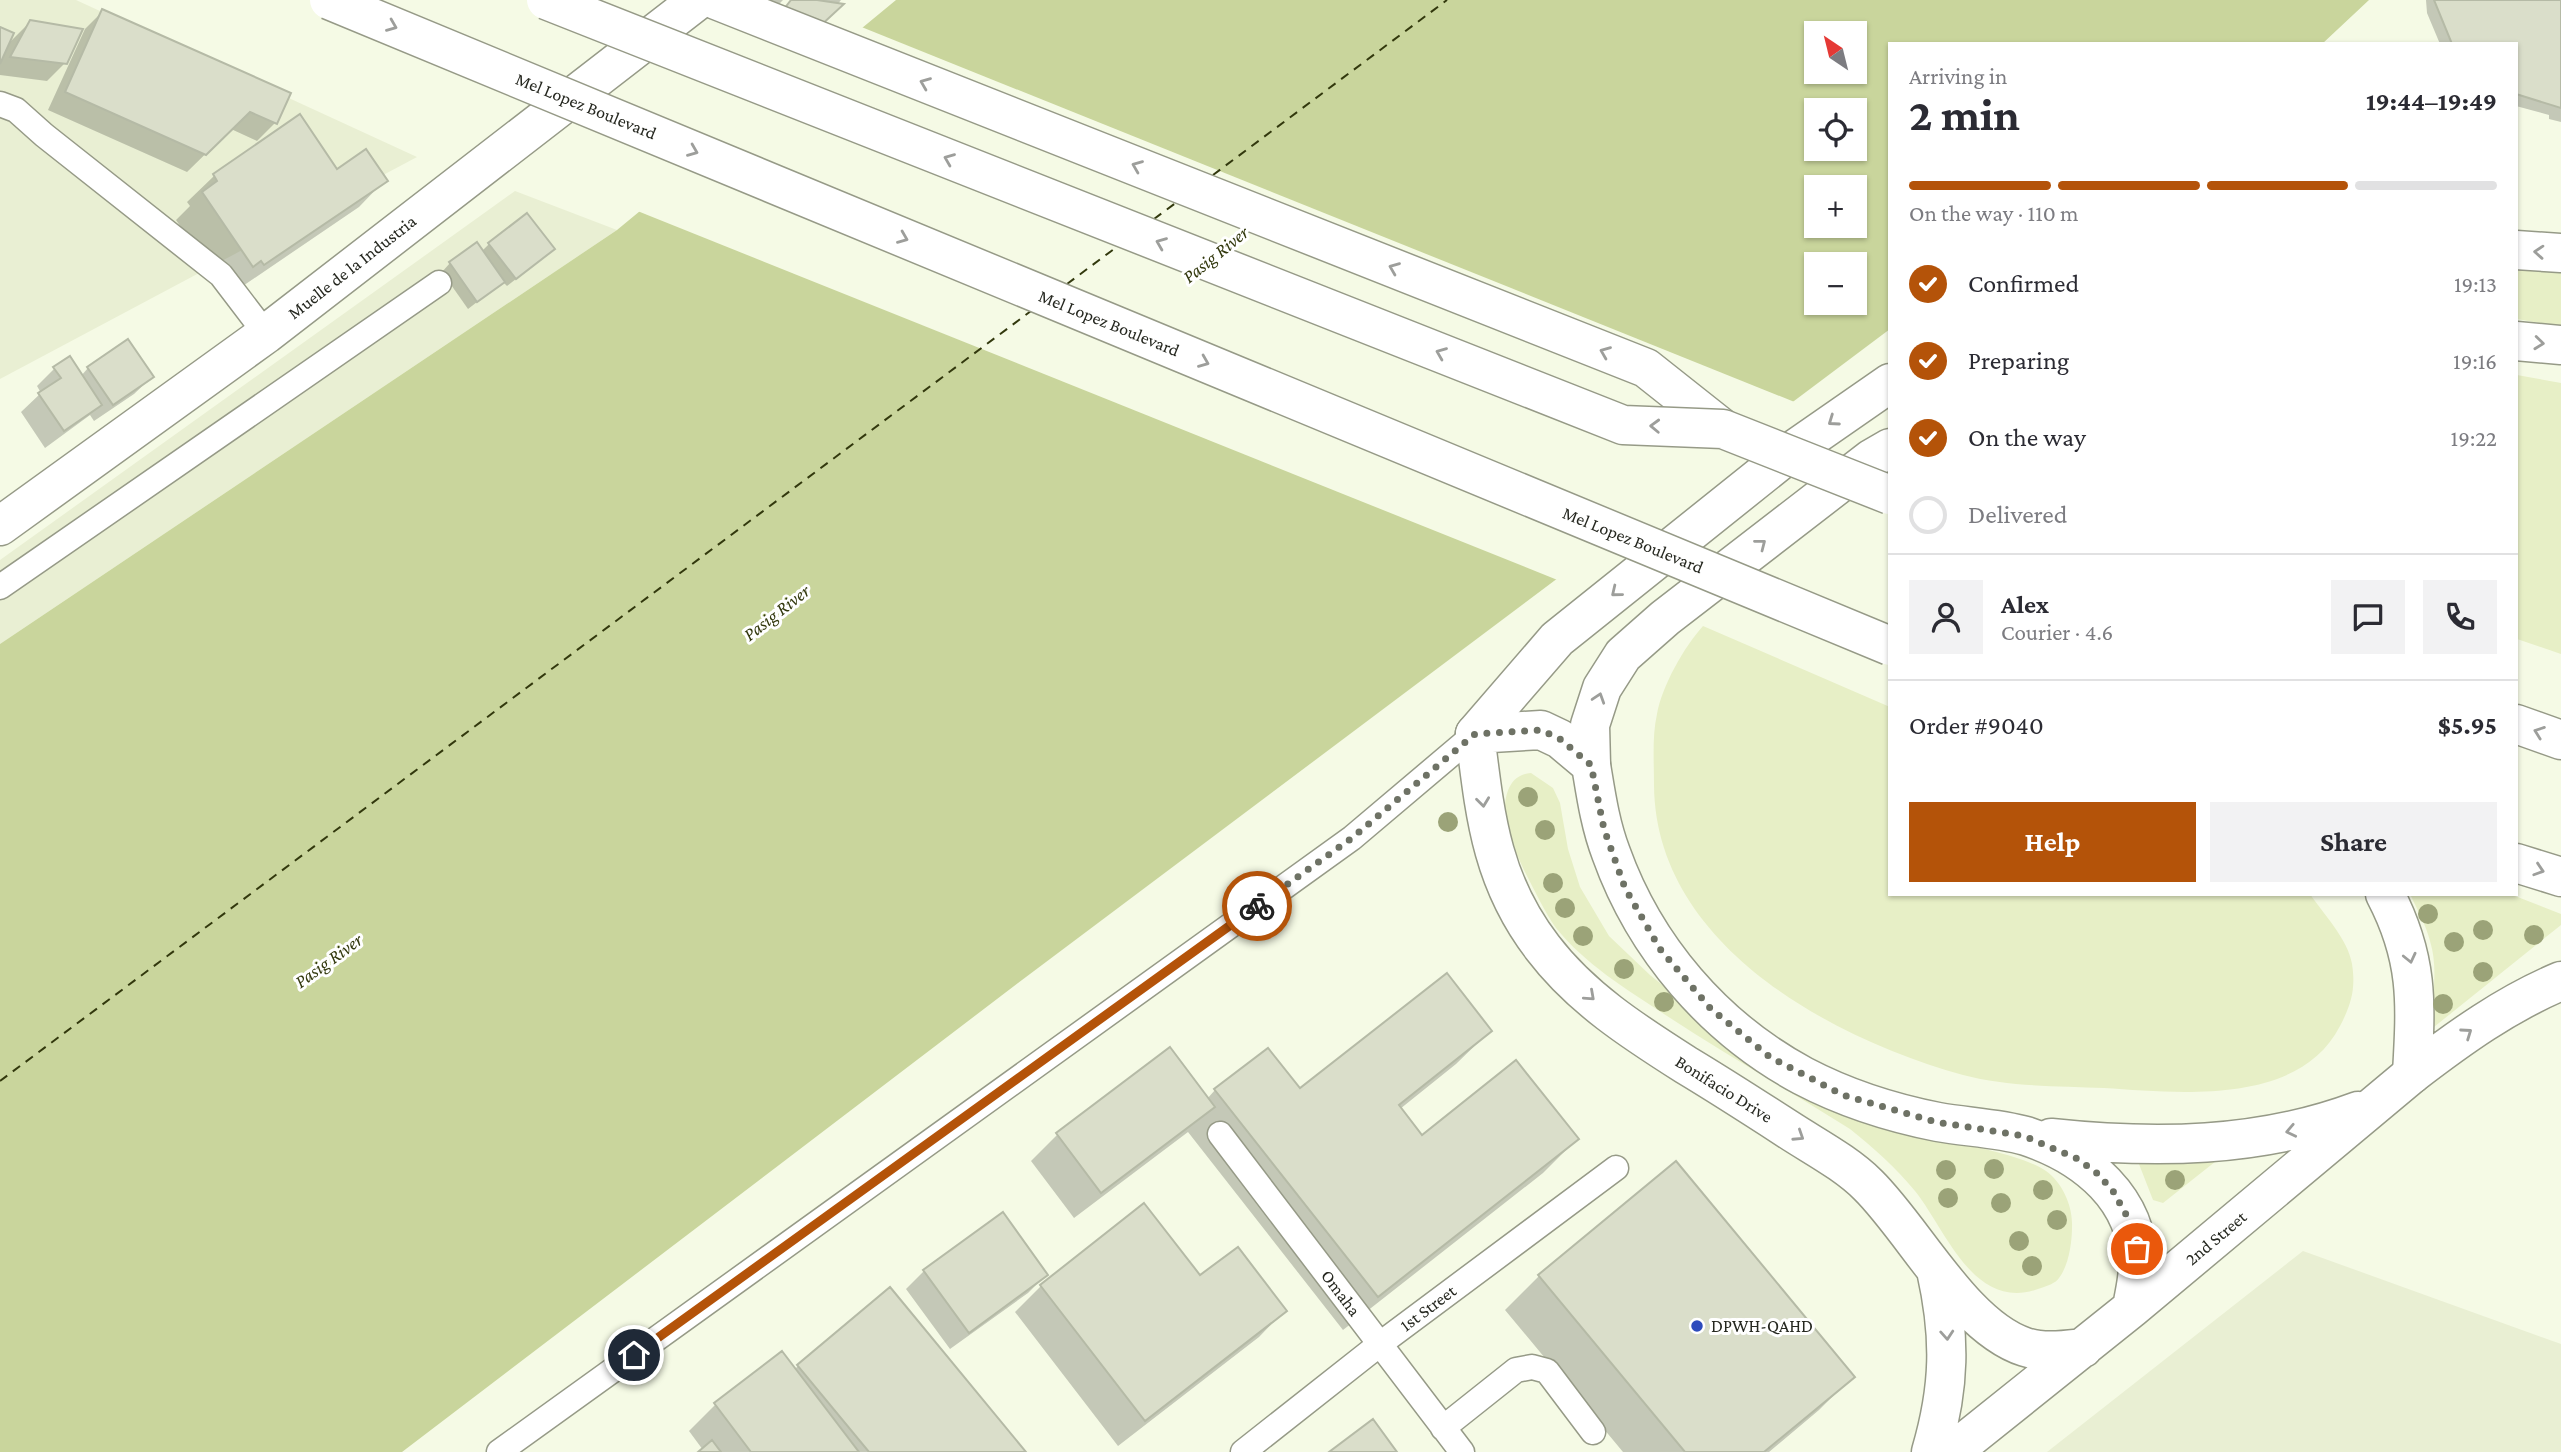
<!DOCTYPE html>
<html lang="en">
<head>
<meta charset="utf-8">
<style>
  :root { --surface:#fff; --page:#f2f2f3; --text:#2b2b33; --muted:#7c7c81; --line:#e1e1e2; --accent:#b45309 }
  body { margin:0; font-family:"Crimson Pro",serif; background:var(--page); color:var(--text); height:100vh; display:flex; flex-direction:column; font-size:26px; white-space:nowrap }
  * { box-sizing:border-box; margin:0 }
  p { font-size:23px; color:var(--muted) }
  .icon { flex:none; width:38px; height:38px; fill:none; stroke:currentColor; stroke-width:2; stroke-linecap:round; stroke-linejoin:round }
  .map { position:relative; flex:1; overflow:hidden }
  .details { position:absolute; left:1888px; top:42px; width:630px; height:854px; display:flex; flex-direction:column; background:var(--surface); border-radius:0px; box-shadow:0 2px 5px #0004 }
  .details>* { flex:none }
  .needle { width:46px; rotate:325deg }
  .buttons { position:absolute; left:1804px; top:21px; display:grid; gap:14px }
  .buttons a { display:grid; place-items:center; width:63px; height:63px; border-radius:0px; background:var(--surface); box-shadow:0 2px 5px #0004; font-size:35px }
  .pin { position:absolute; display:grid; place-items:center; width:60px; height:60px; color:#fff; margin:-30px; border:4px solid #fff; border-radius:50%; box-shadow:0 2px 7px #0007 }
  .courier { position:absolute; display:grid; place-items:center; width:70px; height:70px; margin:-35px; border:5px solid #b45309; border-radius:50%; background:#fff; color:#222; box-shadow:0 2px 9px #0007 }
  .overview em { font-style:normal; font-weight:700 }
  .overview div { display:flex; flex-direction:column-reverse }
  .overview { display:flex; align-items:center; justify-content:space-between; height:119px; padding:0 21px }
  h1 { font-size:46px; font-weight:700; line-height:52px }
  .bar { display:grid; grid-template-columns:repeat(4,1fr); gap:10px 7px; align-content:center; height:84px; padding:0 21px }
  .bar i { height:9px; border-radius:5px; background:var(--line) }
  .bar .current { background:var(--accent) }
  .bar p { grid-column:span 4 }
  .line { display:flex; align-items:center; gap:18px; padding:0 21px; border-top:2px solid var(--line) }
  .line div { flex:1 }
  .round { display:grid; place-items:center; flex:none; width:74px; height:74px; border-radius:0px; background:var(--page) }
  ol { padding:0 21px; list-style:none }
  li { display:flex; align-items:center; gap:21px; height:77px }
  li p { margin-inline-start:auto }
  li .icon { padding:7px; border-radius:50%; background:var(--accent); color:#fff; stroke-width:4 }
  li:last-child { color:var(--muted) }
  li i { width:38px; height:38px; border:4px solid var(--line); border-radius:50% }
  .cta { display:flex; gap:14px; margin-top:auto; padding:14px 21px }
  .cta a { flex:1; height:80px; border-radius:0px; background:var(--accent); color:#fff; font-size:28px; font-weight:700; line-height:80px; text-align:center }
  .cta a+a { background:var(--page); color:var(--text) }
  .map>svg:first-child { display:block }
</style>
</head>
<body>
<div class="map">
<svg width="2561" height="1452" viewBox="0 0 2561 1452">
  <rect width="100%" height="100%" fill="#f5fae5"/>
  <path fill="#e9efd3" d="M0,0H76L417,157L0,379Z
    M515,191L617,230L0,644V560Z
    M2303,1251L2561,1344V1452H2047Z"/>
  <path fill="#e7efc6" d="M2516,263L2561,271V327L2517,319Z
    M2517,375L2561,383V654L2517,639Z
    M1703,626L1890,707V894H2310C2324,915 2348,939 2352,964C2356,989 2351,1005 2340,1026C2299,1106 2180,1093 2104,1088C2058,1086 2008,1087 1963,1075C1830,1038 1655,944 1654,785C1654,762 1652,736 1657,714C1662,686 1684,647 1703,626Z
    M1531,773L1553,788L1560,803L1568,849L1580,887L1609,936L1650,975L1681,1000L1950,1140C1977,1148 2024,1156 2046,1171C2063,1183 2073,1207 2072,1227C2072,1242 2069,1265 2059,1278C2056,1283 2047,1286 2041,1288C1974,1314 1947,1231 1915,1191C1896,1168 1874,1148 1850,1129C1788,1090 1725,1054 1664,1014C1626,989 1585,964 1556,928C1544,911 1535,891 1525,872C1516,853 1504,828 1505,806C1506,789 1513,774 1531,773Z
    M2410,894H2510L2561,914V925L2429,1031C2432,1002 2439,970 2430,941C2426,925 2417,909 2410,894Z
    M2230,1150L2163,1203L2153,1200L2137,1159Z"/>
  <path fill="#c9d59c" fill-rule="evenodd" d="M896,0H2369L2322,44H1890V329L1022,980L402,1452H0V644L617,230ZM1816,33H1855V72H1816ZM1816,110H1855V149H1816ZM1816,187H1855V226H1816ZM1816,264H1855V303H1816Z"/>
  <path fill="#f5fae5" d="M859,26L1797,403L1560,581L635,210Z"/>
  <path fill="#0003" d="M719,0H783L778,5Z
    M792,0H841L837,5L776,17Z
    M2426,0H2561V122L2549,119V115L2516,106V44H2440L2427,13Z
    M103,11L275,123L257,141L231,129L187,172L48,110L85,29Z
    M30,22L65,63L47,81L0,75V29L6,46Z
    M299,117L337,172L385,180L359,207L237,290L226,292L176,220L190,206L187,202L214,176Z
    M489,244L544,257L507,286L503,282L468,309L442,272L450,263L482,251Z
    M88,368L152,377L134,394L94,421L90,415L45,448L21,412L41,393L37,386L54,369L81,376Z
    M1490,1031L1456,1064L1400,1109L1422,1137L1577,1139L1543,1173L1343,1330L1188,1132L1074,1218L1031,1161L1057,1135L1169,1050L1207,1099L1215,1090L1300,1091Z
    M1676,1163L1853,1376L1819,1410L1769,1452H1623L1505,1310L1539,1276Z
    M924,1271L1046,1275L1028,1293L950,1349L906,1289Z
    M1200,1278L1285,1310L1259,1337L1118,1446L1015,1312L1041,1286Z
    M782,1354L794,1370L798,1366L1024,1452H700L703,1450L689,1431L715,1405Z"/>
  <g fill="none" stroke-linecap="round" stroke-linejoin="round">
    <path stroke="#32380d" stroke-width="2" stroke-dasharray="9 7" stroke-linecap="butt" d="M1213,175L1447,0
      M1154,219L1177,202
      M1067,284L1118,246
      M0,1081L1031,311"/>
  </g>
  <path fill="#dadeca" stroke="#b5baa6" stroke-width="2" d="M791,0H817L844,4L818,28L784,9Z
    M2434,0H2561V108L2516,94V44H2452Z
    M102,9L291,93L277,124L250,112L206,155L65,92Z
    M30,20L83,29L67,64L10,57Z
    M0,27L14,33L0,64Z
    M300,114L337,169L366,149L388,181L264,265L261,261L253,267L202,192L217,181L213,174Z
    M527,213L555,249L516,279L488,243Z
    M477,242L505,282L477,302L449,262Z
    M128,339L154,377L113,405L87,367Z
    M70,356L102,405L64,431L38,393L61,378L53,367Z
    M1447,973L1492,1031L1399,1105L1422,1135L1516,1060L1579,1139L1378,1297L1214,1089L1268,1048L1300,1088Z
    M1170,1047L1215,1107L1101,1193L1056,1133Z
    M1676,1161L1855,1377L1764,1452H1685L1538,1275Z
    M1144,1203L1200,1275L1238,1247L1287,1311L1145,1421L1040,1285Z
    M1003,1212L1048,1275L969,1333L923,1270Z
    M890,1287L1026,1452H869L797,1365Z
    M782,1351L859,1452H751L714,1403Z
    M1373,1419L1397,1452H1329Z
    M712,1440L721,1452H698Z"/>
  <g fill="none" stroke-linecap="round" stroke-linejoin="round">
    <defs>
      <path id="lane" d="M0,104L16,110L44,135L221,275L266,334
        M0,587L439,283
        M1220,1134L1462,1452
        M1443,1428L1516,1370L1532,1367L1547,1371L1593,1432
        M499,1452L1352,838L1475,734
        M1243,1452L1380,1344L1616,1168"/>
      <path id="secondary" d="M0,526L266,334L698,0
        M2051,1138C2154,1149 2259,1148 2358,1111
        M2083,1348C2064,1350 2044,1353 2025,1347C1963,1327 1914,1230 1868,1185C1846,1163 1815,1147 1789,1130C1755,1108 1721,1086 1686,1065C1634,1032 1581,998 1543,948C1491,881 1485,815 1475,734L1541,730L1560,739L1591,765C1596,795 1600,824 1611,853C1645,948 1714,1028 1803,1076C1845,1098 1892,1113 1938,1122C1966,1127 1998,1128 2026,1136C2086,1156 2139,1199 2138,1266C2138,1280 2134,1295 2132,1308
        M1931,1452C1950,1387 1951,1337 1936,1270
        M1952,1452L2132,1308L2412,1074"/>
      <path id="highway" d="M716,0L1646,368L1723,429
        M2516,250L2561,253
        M2516,341L2561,345
        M2516,724L2561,740
        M1475,734L1557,639L1792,451L1890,383
        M1591,765L1590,725L1602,688L1623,655L1665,618L1871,459L1890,448
        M2516,863L2561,877
        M2385,894C2419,959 2416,1003 2412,1074
        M2412,1074C2459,1038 2506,1004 2561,981"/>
    </defs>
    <use href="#lane" stroke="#969a87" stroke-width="27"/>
    <use href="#secondary" stroke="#969a87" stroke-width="41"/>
    <use href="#highway" stroke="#969a87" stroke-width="41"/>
    <use href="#lane" stroke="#fff" stroke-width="24"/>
    <use href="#secondary" stroke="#fff" stroke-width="38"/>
    <use href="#highway" stroke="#fff" stroke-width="38"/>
    <defs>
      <path id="highway-bridge" d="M329,0L1890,646
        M546,0L1623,425L1723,429L1890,495"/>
    </defs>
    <use href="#highway-bridge" stroke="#969a87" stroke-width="41" stroke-linecap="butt"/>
    <use href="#highway-bridge" stroke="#fff" stroke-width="38"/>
  </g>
  <g fill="#9ba378">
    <circle cx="1528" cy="797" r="10"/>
    <circle cx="1448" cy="822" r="10"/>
    <circle cx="1545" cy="830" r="10"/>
    <circle cx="1553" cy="883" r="10"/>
    <circle cx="1565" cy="908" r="10"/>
    <circle cx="2428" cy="914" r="10"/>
    <circle cx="2483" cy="930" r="10"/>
    <circle cx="2534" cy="935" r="10"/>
    <circle cx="1583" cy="936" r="10"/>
    <circle cx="2454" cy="942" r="10"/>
    <circle cx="1624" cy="969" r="10"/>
    <circle cx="2483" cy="972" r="10"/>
    <circle cx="1664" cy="1002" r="10"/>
    <circle cx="2443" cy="1004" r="10"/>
    <circle cx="1994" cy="1169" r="10"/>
    <circle cx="1946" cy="1170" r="10"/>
    <circle cx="2175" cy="1180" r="10"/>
    <circle cx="2043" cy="1190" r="10"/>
    <circle cx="1948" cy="1198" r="10"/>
    <circle cx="2001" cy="1203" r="10"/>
    <circle cx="2057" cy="1220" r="10"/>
    <circle cx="2019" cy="1241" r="10"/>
    <circle cx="2032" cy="1266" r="10"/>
  </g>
  <defs><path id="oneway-chevron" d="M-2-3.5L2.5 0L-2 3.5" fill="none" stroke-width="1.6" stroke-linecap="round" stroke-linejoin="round" transform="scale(1.75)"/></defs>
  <g stroke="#9d9e9b">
    <use href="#oneway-chevron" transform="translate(392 26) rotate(22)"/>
    <use href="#oneway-chevron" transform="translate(925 83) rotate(-158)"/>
    <use href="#oneway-chevron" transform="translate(693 151) rotate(22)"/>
    <use href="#oneway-chevron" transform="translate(949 159) rotate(-158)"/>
    <use href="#oneway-chevron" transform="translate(1137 166) rotate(-158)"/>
    <use href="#oneway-chevron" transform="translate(903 238) rotate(22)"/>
    <use href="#oneway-chevron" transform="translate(1161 243) rotate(-158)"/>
    <use href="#oneway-chevron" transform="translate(2539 252) rotate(-176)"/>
    <use href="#oneway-chevron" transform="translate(1394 268) rotate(-158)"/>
    <use href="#oneway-chevron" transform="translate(2539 343) rotate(6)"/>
    <use href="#oneway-chevron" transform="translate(1605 352) rotate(-158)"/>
    <use href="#oneway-chevron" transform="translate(1441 353) rotate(-158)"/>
    <use href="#oneway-chevron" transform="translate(1204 362) rotate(22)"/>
    <use href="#oneway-chevron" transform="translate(1833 421) rotate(145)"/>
    <use href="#oneway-chevron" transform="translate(1655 426) rotate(-178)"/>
    <use href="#oneway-chevron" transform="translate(1761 544) rotate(-38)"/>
    <use href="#oneway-chevron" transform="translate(1616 592) rotate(141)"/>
    <use href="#oneway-chevron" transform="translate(1599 698) rotate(-72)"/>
    <use href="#oneway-chevron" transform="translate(2539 732) rotate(-160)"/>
    <use href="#oneway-chevron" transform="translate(1483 802) rotate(83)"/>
    <use href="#oneway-chevron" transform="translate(2539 870) rotate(18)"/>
    <use href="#oneway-chevron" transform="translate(2410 958) rotate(77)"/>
    <use href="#oneway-chevron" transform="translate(1590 996) rotate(42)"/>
    <use href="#oneway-chevron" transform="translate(2467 1033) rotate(-35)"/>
    <use href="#oneway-chevron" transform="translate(2291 1131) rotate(168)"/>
    <use href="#oneway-chevron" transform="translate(1799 1136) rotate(33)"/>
    <use href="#oneway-chevron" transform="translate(1947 1335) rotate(86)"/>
  </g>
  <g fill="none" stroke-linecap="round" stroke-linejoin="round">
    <path stroke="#6e7265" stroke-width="7" stroke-dasharray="0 12.6" d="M1257,906L1352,838L1475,734L1541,730L1560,739L1591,765L1604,829L1625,888L1660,949L1711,1009L1770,1057L1843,1095L1936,1122L2024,1136L2078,1159L2098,1174L2113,1191L2133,1227L2137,1249"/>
    <path stroke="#b45309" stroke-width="9" d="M634,1355L1257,906"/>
  </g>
  <circle fill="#2d4bbc" stroke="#fff" stroke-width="2.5" cx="1697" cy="1326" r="7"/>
  <g text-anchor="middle" stroke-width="6" stroke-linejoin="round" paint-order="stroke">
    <g font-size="18" fill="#262820" stroke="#fff">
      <text transform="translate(586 106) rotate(22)" y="6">Mel Lopez Boulevard</text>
      <text transform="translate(352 267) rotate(-38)" y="6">Muelle de la Industria</text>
      <text transform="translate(1109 323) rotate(22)" y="6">Mel Lopez Boulevard</text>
      <text transform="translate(1633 540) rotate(22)" y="6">Mel Lopez Boulevard</text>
      <text transform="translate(1724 1089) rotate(32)" y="6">Bonifacio Drive</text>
      <text transform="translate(2216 1238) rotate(-40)" y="6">2nd Street</text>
      <text transform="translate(1341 1293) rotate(53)" y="6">Omaha</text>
      <text transform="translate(1428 1308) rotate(-37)" y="6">1st Street</text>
    </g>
    <g font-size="18" fill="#262820" stroke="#fff" text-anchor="start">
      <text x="1711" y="1332">DPWH-QAHD</text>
    </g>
    <g font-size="19" font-style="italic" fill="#32380d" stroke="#fff">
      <text transform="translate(1215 254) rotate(-39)" y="7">Pasig River</text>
      <text transform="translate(776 612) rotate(-38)" y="7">Pasig River</text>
      <text transform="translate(328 960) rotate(-36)" y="7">Pasig River</text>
    </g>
  </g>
</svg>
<div class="buttons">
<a><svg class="needle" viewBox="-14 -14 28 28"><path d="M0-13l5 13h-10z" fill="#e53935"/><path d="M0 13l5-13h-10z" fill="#7c7c81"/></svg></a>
<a><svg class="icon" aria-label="locate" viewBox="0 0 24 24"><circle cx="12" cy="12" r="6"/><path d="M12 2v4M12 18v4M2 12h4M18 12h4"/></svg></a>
<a>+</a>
<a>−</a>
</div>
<div class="pin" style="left:2137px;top:1249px;background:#ea580c"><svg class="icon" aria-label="bag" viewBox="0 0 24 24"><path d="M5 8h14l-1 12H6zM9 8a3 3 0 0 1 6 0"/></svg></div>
<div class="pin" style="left:634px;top:1355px;background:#1f2937"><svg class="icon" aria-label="home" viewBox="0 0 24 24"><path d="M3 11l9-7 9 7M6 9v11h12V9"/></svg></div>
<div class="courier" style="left:1257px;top:906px"><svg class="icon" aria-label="bike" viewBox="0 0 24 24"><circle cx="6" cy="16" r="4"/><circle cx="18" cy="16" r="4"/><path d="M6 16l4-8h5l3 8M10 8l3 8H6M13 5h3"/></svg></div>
<section class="details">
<div class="overview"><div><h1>2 min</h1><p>Arriving in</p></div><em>19:44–19:49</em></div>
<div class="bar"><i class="current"></i><i class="current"></i><i class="current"></i><i></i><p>On the way · 110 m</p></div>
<ol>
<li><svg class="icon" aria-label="check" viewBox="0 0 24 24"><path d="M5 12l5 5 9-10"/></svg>Confirmed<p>19:13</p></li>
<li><svg class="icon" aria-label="check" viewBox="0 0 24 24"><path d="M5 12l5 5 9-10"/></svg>Preparing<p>19:16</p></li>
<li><svg class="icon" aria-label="check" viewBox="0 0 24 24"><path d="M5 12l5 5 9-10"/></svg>On the way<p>19:22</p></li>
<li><i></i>Delivered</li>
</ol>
<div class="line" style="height:126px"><a class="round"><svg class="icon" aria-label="person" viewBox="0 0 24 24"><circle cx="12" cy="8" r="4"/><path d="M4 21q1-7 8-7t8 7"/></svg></a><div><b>Alex</b><p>Courier · 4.6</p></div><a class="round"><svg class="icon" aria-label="chat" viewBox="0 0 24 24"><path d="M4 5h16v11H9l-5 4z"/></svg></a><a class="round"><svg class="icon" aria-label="phone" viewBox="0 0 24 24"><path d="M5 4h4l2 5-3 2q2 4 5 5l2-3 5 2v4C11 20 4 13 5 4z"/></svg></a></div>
<div class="line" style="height:91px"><div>Order #9040</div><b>$5.95</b></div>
<div class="cta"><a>Help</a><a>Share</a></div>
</section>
</div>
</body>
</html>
